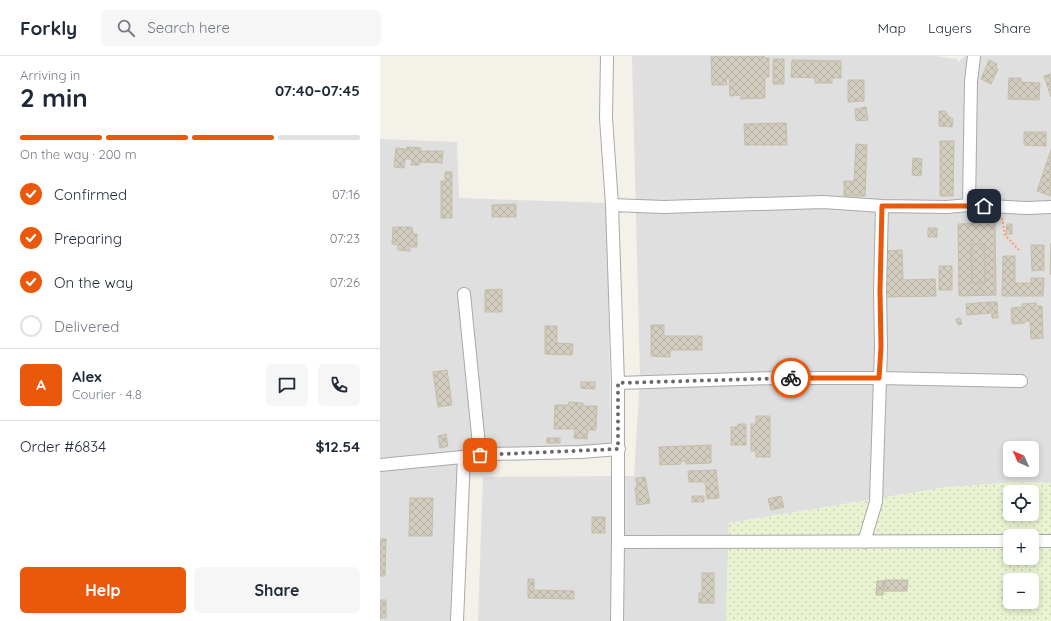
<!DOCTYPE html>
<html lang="en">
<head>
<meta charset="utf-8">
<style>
  :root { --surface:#fff; --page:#f6f6f7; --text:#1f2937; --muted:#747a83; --line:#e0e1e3; --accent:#ea580c }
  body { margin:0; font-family:Quicksand,sans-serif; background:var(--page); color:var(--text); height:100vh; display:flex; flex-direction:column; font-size:15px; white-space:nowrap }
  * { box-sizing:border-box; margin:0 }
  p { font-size:13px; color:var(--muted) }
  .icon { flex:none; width:22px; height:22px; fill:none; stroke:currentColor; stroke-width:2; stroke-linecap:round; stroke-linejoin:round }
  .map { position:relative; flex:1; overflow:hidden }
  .drawer { display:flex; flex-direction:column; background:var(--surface); width:380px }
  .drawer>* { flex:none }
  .needle { width:26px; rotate:315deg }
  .fabs { position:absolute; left:623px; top:385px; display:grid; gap:8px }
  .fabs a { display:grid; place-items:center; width:36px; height:36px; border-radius:6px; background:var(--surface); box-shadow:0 2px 6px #0003; font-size:20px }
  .pin { position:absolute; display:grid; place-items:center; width:34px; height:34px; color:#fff; margin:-17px; border-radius:8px; box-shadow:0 2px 6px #0006 }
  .courier { position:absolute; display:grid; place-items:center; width:40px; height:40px; margin:-20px; border:3px solid #ea580c; border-radius:50%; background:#fff; color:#222; box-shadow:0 1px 5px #0007 }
  .head em { font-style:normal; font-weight:700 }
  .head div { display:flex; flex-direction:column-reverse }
  .head { display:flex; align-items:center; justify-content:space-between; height:68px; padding:0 20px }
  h1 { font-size:26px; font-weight:700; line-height:30px }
  .bar { display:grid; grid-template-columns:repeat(4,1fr); gap:6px 4px; align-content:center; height:48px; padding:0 20px }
  .bar i { height:5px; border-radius:3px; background:var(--line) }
  .bar .current { background:var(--accent) }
  .bar p { grid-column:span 4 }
  .line { display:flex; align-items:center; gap:10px; padding:0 20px; border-top:1px solid var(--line) }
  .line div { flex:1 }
  .round { display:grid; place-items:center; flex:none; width:42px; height:42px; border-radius:6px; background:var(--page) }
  ol { padding:0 20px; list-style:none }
  li { display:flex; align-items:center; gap:12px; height:44px }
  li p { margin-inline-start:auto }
  li .icon { padding:4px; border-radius:50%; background:var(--accent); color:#fff; stroke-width:4 }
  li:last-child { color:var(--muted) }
  li i { width:22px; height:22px; border:2px solid var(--line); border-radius:50% }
  .cta { display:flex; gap:8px; margin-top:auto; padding:8px 20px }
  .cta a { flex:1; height:46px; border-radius:6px; background:var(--accent); color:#fff; font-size:16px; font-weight:700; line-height:46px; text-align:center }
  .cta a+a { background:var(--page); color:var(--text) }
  header { display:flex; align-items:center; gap:24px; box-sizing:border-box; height:56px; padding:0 20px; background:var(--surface); border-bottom:1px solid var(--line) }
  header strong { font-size:19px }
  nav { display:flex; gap:22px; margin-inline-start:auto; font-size:14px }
  .search { width:280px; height:36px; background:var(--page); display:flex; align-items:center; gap:10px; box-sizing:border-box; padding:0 14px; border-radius:6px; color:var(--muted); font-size:15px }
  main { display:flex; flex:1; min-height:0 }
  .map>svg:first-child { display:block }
</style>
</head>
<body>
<header>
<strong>Forkly</strong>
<div class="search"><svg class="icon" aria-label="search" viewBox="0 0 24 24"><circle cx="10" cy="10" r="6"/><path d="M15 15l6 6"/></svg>Search here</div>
<nav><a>Map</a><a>Layers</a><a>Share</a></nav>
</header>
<main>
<section class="drawer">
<div class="head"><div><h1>2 min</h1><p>Arriving in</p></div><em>07:40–07:45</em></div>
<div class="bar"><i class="current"></i><i class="current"></i><i class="current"></i><i></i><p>On the way · 200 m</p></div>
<ol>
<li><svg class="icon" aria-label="check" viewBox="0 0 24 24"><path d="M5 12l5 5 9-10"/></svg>Confirmed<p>07:16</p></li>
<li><svg class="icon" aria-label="check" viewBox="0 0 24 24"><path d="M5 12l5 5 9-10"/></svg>Preparing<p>07:23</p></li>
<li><svg class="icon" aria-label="check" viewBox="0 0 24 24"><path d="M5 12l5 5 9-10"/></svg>On the way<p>07:26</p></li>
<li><i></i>Delivered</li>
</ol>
<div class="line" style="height:72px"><b class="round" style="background:var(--accent);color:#fff">A</b><div><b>Alex</b><p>Courier · 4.8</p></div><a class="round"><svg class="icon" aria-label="chat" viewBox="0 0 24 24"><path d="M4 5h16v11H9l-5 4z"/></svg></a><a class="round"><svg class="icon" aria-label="phone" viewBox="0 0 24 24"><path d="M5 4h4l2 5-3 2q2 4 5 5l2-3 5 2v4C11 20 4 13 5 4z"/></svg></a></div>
<div class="line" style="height:52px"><div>Order #6834</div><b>$12.54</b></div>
<div class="cta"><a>Help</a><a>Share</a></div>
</section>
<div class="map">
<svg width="671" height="565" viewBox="0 0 671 565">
  <defs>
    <pattern id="farmland-dots" width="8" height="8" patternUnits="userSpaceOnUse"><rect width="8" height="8" fill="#e9f3d2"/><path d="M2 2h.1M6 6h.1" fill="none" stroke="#c8d0b4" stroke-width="1.8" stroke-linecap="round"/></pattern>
    <pattern id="building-cross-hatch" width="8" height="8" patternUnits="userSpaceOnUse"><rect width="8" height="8" fill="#d3cdc0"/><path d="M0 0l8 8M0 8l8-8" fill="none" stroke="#b5b0a5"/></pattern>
  </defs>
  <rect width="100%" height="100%" fill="#f3f1e8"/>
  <path fill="#e0dfdf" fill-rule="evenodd" d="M252,0H555L578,3L577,7L585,0H671V427L639,426L567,431L349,467L346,565H98L103,421L254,420L260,321ZM630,392H652V414H630Z
    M0,83L77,86L79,142L227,147L231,393L83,395L72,565H0Z"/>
  <path fill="url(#farmland-dots)" fill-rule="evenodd" d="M639,426L671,427V565H346L349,467L567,431ZM630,436H652V458H630ZM630,480H652V502H630ZM630,524H652V546H630Z"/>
  <path fill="url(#building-cross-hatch)" stroke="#c6bca8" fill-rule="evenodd" d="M331,0H384V2H389V21H385V42L361,43V39L350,40L349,21L346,22L347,29H332Z
    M393,3H404V28H393Z
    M412,4L461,5V22H452V27H435V22L411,21Z
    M609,4L617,8L616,12L618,13L611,28L601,23Z
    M671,18V41L664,20Z
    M629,22H641V26L660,27L659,44L628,43Z
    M468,24H484V45L468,46Z
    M486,51L488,64L476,65L475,53Z
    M559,55H565L568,60L573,63L572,71L559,70Z
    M406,67L407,89H365L364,68Z
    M644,76H666V90L644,89Z
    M560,85H574L573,140H560Z
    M476,88L487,89L485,140H464V125H474Z
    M27,91L41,92V95H63L62,107L40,106L39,109H31L32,103H25L24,112L14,111L16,92L27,93V95Z
    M671,94V140L657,135Z
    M533,102L542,103L541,120L532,119Z
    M65,116H72V162H61V125H65Z
    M136,148V161H112V149Z
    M615,167L616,239L579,240L578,168ZM591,188H604L605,227H592Z
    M627,168H632V178H626Z
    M13,171H32L33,178H37V191H30V195L18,194V189L12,188Z
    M548,172H557V181H548Z
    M671,187V218H670Z
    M591,188H604L605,227H592Z
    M651,189H664V214L652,215Z
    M522,194L523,224L555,223L556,240L506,241L505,195Z
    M623,200H635V227H651V222H664L663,240H622Z
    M559,210H572V234H559Z
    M122,233V256H105V234Z
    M610,246V257L587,259L586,248Z
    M611,246H617L618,262H612Z
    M656,247V250H662L663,282L651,283L650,265H645V267L632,268L631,252L642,251V248Z
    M580,262L582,268L578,269L576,263Z
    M271,269H284V280H322V294H290V301L271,300Z
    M165,270H177V287L193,288L192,299L165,298Z
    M67,314L72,349L58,351L53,316Z
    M201,326H215V333L201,332Z
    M189,346L203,347V350H217L216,374H208L207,383L194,382L195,373H174L175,349H188Z
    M376,360H390V401H376V395H371V368H376Z
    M358,368H366V389H351V371H358Z
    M66,378L68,390L60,392L58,380Z
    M167,382H180V387H167Z
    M331,389V407L306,408V405L300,406L301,408L280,409L279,391Z
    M336,414L339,442L327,443L325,426H309L308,415Z
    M265,421L270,447L257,449L255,432L257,431L256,422Z
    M312,440H324V446H312Z
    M401,440L404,451L391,454L388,443Z
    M30,442H53L52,480H29Z
    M212,461H225V477H212Z
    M0,483H6L5,520H0Z
    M322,517H334V547H319V537H322Z
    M148,523H154V534L194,535V543L148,542Z
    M504,524H528L527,535H504Z
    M497,525H504L503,539H496Z
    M0,544H6V562H0Z"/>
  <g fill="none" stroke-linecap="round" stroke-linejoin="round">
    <defs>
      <path id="minor" d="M227,0L226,62L232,149L238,327V486L237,565
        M232,149L284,151L443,146L502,150L567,151L589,149L646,152L671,151
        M589,149L591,25L594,0
        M84,238L100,399
        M238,327L395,322H499L641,325
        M0,409L113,398L201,396L239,393
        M652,485H671
        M238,486L630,485
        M484,486L496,446L501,291L500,235L502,150
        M77,565L84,401"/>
    </defs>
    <use href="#minor" stroke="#a9a9a9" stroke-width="14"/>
    <path stroke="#ff9b6c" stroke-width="2" stroke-dasharray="2 2" stroke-linecap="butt" d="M622,162L625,179L639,194"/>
    <use href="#minor" stroke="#fff" stroke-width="12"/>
  </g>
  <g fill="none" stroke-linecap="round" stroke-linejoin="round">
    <path stroke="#6b6a67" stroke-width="4" stroke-dasharray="0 7.2" d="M100,399L238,393V327L411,322"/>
    <path stroke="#ea580c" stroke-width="5" d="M411,322H499L501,291L500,235L502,150H604"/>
  </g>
</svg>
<div class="fabs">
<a><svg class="needle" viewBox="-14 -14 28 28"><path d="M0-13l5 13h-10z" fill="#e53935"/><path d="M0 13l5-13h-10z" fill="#747a83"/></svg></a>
<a><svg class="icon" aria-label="locate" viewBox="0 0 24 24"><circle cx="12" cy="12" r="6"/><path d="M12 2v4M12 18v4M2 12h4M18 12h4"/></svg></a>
<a>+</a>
<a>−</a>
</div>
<div class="pin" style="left:100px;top:399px;background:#ea580c"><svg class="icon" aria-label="bag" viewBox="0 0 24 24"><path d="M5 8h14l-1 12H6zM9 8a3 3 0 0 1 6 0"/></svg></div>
<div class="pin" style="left:604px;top:150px;background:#1f2937"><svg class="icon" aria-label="home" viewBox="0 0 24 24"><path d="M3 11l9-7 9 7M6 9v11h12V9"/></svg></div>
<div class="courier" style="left:411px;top:322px"><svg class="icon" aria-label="bike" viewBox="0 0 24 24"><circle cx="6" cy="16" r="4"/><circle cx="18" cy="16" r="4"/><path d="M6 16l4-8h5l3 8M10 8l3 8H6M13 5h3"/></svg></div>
</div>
</main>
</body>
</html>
